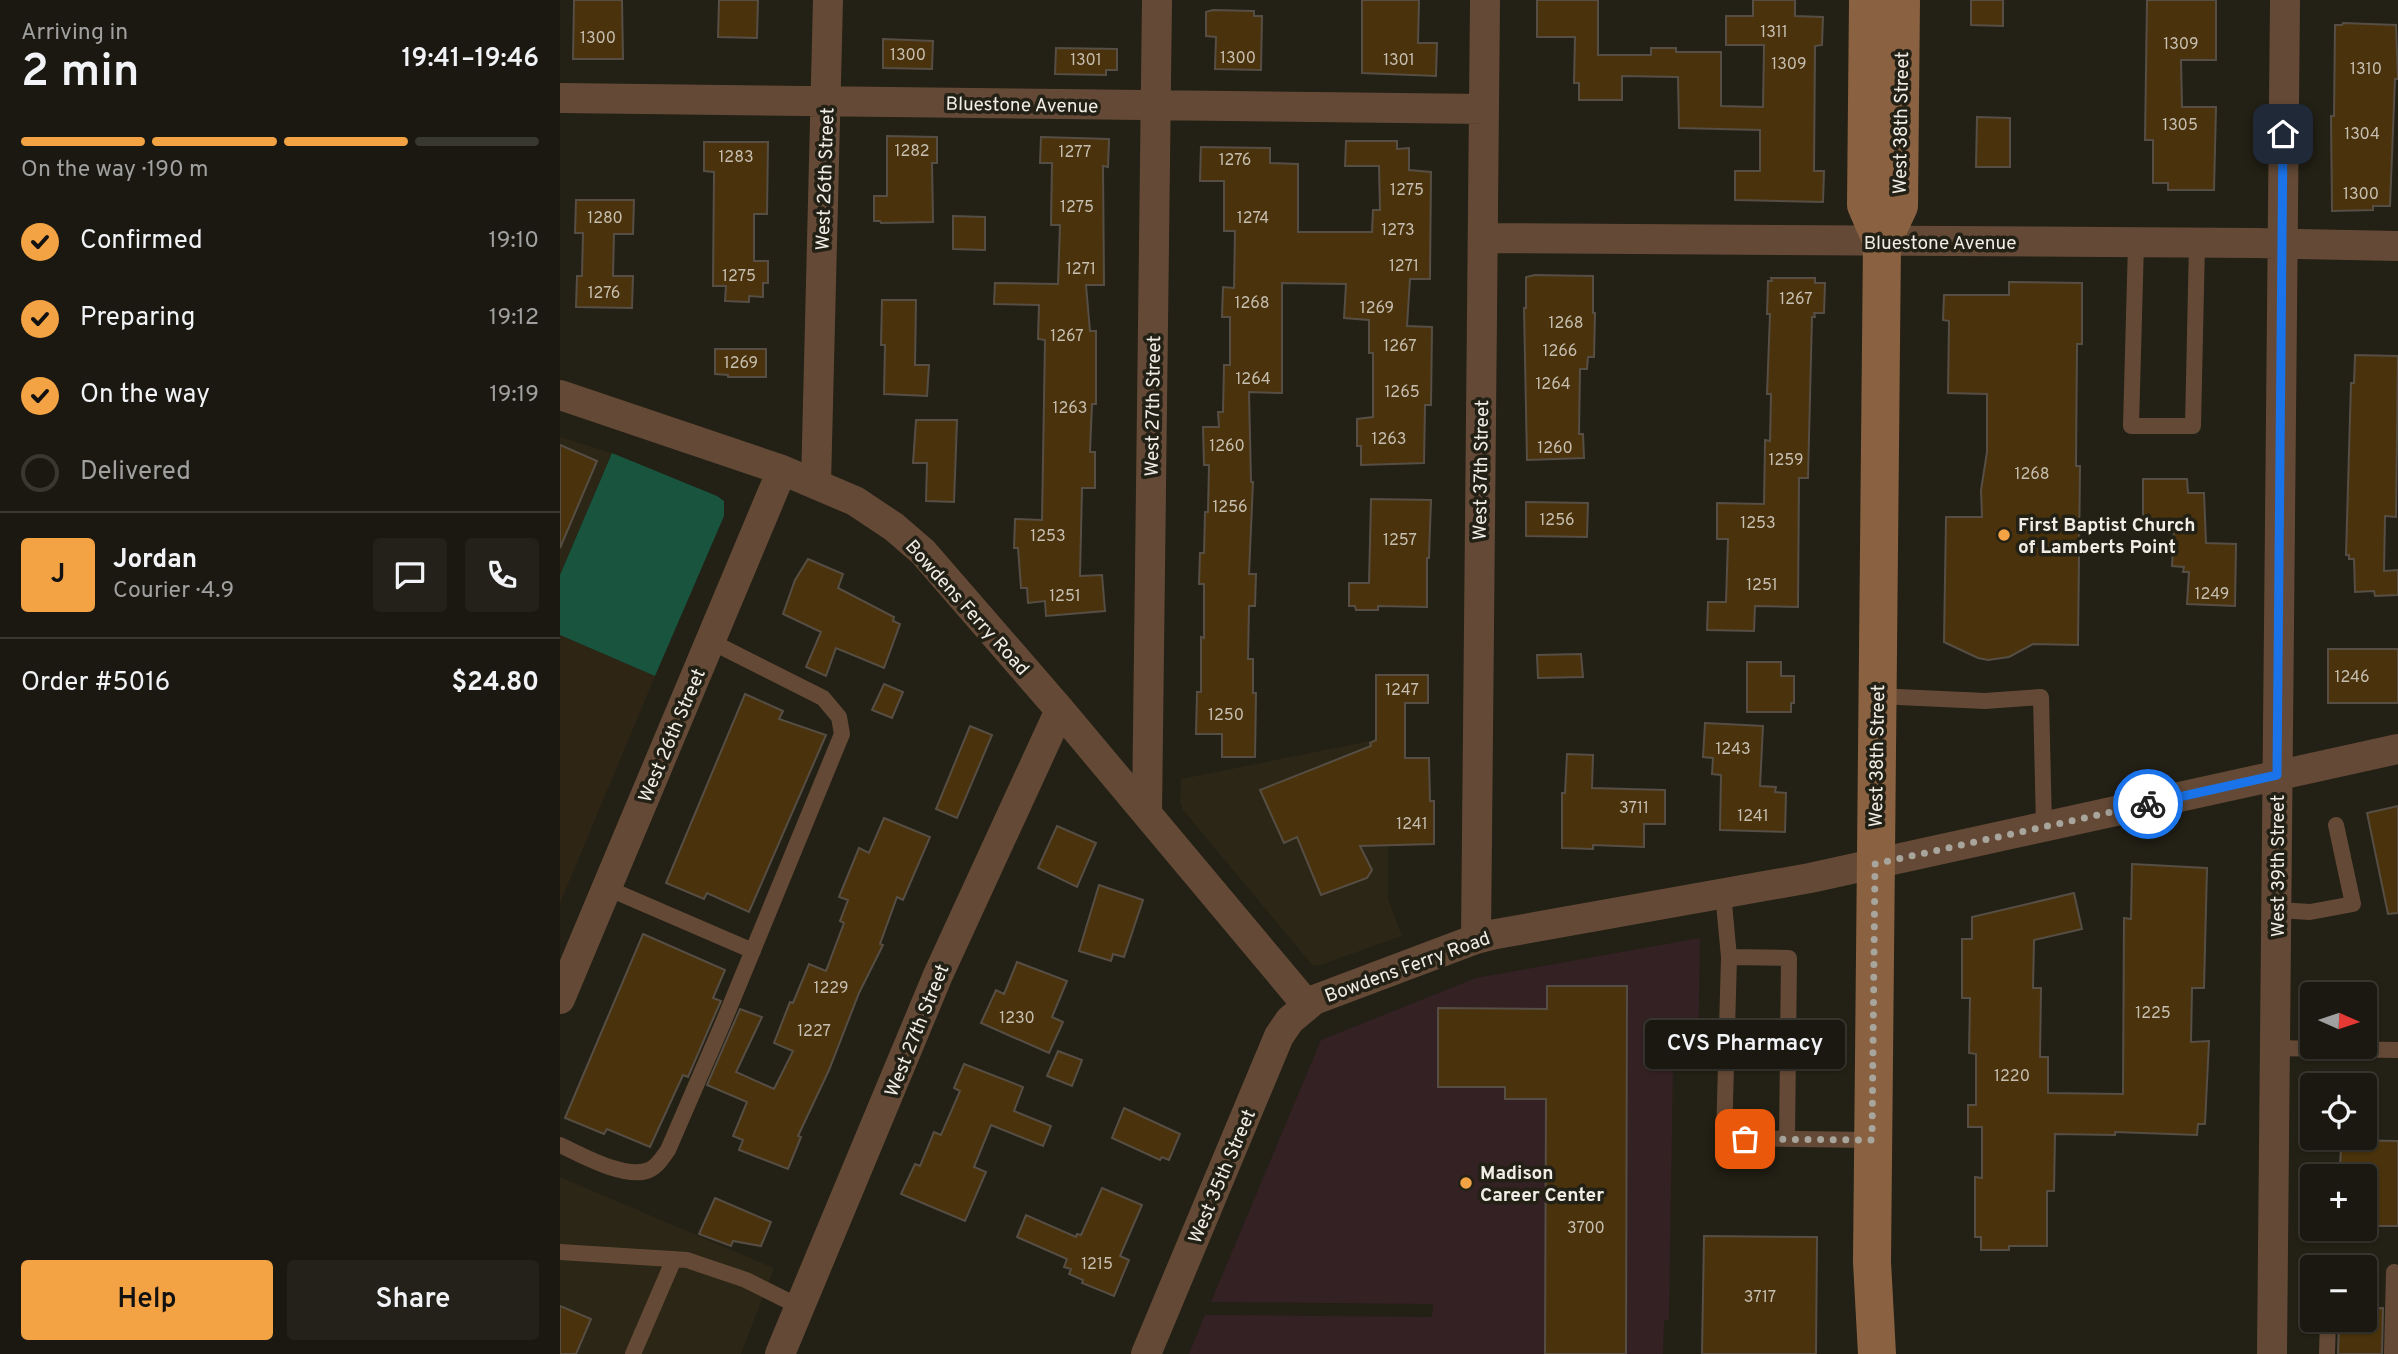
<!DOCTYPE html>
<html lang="en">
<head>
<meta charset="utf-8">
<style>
  :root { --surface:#1a1810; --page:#232119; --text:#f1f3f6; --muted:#9fa09f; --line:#383730; --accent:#f4a344 }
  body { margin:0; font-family:Overpass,sans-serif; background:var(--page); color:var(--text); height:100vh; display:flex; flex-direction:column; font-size:26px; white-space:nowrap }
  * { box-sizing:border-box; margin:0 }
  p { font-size:23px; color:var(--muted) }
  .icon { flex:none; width:38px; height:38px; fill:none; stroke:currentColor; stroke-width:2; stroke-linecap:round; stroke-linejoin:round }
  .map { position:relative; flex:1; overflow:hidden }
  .drawer { display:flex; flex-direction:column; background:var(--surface); width:560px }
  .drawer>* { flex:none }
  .needle { width:46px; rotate:93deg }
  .fabs { position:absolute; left:1740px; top:982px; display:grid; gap:14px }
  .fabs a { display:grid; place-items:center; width:77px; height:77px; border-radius:7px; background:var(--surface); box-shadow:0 2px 5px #0004,0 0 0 2px var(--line); font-size:35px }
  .pin { position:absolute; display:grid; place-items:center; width:60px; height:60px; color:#fff; margin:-30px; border-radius:14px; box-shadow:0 4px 10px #0006 }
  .courier { position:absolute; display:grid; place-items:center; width:70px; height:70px; margin:-35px; border:5px solid #1a73e8; border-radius:50%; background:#fff; color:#222; box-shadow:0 2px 9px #0007 }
  .bubble { position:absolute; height:49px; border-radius:7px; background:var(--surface); box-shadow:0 2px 5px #0004,0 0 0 2px var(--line); font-size:23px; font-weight:600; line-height:49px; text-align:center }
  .overview em { font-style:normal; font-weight:600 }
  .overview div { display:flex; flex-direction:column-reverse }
  .overview { display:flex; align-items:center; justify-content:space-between; height:119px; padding:0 21px }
  h1 { font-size:46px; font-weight:600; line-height:52px }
  .bar { display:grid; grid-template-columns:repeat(4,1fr); gap:10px 7px; align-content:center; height:84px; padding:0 21px }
  .bar i { height:9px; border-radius:5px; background:var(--line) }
  .bar .on { background:var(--accent) }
  .bar p { grid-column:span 4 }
  .line { display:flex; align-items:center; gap:18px; padding:0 21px; border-top:2px solid var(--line) }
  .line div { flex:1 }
  .round { display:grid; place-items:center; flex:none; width:74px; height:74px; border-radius:7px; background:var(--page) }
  ol { padding:0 21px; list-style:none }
  li { display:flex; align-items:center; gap:21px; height:77px }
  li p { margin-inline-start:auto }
  li .icon { padding:7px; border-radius:50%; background:var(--accent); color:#111; stroke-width:4 }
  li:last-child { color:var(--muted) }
  li i { width:38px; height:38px; border:4px solid var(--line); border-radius:50% }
  .cta { display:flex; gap:14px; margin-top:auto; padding:14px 21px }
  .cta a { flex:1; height:80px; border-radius:7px; background:var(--accent); color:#111; font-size:28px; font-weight:600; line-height:80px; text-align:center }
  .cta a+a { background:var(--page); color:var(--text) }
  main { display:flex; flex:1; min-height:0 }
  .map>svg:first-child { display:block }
</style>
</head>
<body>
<main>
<section class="drawer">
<div class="overview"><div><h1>2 min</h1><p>Arriving in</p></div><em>19:41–19:46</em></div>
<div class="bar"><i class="on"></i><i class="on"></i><i class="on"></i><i></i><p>On the way · 190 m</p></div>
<ol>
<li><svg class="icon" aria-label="check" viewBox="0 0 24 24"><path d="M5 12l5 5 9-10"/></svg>Confirmed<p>19:10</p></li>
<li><svg class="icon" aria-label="check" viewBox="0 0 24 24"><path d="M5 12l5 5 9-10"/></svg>Preparing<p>19:12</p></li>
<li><svg class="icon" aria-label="check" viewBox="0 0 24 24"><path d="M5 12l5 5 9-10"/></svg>On the way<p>19:19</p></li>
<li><i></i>Delivered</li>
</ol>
<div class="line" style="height:126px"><b class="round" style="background:var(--accent);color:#111">J</b><div><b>Jordan</b><p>Courier · 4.9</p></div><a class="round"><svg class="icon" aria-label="chat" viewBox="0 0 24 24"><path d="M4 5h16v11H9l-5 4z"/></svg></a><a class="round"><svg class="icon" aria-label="phone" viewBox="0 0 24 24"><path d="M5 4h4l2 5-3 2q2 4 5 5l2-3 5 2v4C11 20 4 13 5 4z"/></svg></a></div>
<div class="line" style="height:91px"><div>Order #5016</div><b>$24.80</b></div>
<div class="cta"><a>Help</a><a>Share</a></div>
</section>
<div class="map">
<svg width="1838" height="1354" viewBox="0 0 1838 1354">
  <rect width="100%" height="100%" fill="#232015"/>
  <path fill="#2b2615" d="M0,437L52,453L0,575Z
    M815,740L828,806V899L842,936L758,966L752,965L623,810L620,802L621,779Z
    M0,1177L214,1268L181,1354H0Z"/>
  <path fill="#2e2515" d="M0,635L95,676L0,903Z"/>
  <path fill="#342124" d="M1140,938L1138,1064L1113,1063L1109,1319L1104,1321L1103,1354H629L645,1315L872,1317L873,1304L651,1302L761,1040L916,978Z"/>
  <path fill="#18543e" d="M52,453L157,496L164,501V516L95,676L0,635V575Z"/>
  <path fill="#4a330c" stroke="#564e44" stroke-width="2" d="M14,0H62L63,59H13Z
    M159,0H198L197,38L158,37Z
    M802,0H859L858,43H877L876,76L802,73Z
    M977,0H1038V55H1091V48H1116V52H1161V106L1203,107L1204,45H1166V16H1193V0H1235V16L1263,17L1262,45L1255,46L1254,171H1264L1263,202L1175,200V171H1200V130L1119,128L1118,77L1062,76V100H1019V83H1014L1015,37H977Z
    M1411,0H1443V26L1411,25Z
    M1587,0H1656V60H1621L1622,107H1656L1654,190H1608V183H1593V140H1585Z
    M653,10L694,11V16H702L701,70L655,69L656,37L646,36V12Z
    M1783,23L1836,25L1838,79H1835L1830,206H1813V210L1772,211L1771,116H1774L1775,25H1782Z
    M323,39L373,41L372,69L323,68Z
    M496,48L557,49V70H546V75L495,74Z
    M1417,117L1450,118V167H1416Z
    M327,136L377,137V163H372L373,222L321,223L320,221H314V196H327Z
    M481,137L549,139L548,167L543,166L544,285H526L530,331H536V404H532L530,452H535V488H522L520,576L542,575L545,611L486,616L485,601L468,603L467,588H461L458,548H454L455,519L482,520L485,340L478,339L479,305L434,304L435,283L498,284L500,225H491L492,163H480Z
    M786,141H837V149L849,148V170L871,172L870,279H850L847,326L872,327L871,405H865L864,463L801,465V446H797V419L813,417V353H809V320L784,318L786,284L722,283V393L689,392L691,482H693L689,574H696L695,606H689L688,659H693V693H696L695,757H662V734H636L637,692H641V637L644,638V584H639L640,553H644L645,512H648L649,465H644L643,427H659L658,412H663L664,365H670V317H662L663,287L674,288L675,231H664V181H640L641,147L710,148V163L738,164V232H812L813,210H820L819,166H785Z
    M144,142H208L207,214H194V261H208V283H203V297L189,296V302L165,301L166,286H153L154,172L144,171Z
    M16,200H74L73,234H54L53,276H73L72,308L16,307L17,276H22L23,233H15Z
    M393,216L425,217V250L393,249Z
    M975,275L1033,276V313H1035L1034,357H1028L1027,369H1020L1019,434H1023L1024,458L967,460L964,308H966V277Z
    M1211,278H1255V283H1265L1264,313H1254L1255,317H1252L1248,478H1239L1238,607L1195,606L1194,631L1147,630L1148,602H1166L1168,539H1157V503L1204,504L1205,440L1210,441L1211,394H1207L1210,314H1207L1208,281H1212Z
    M1449,282L1522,283V344H1517L1516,466H1520L1518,645L1473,644L1449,657L1428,660L1418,658L1384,642L1386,517H1422L1421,490L1427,452V394L1388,393L1389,321L1383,320L1384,295H1449Z
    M322,300H356L355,365H369L367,396L324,394L325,345H321Z
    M155,349H206V377H168V375L155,374Z
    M1795,355L1838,356L1836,517L1825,516L1824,571L1838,570V595L1815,596L1814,591L1795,592L1794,559H1789V555H1786L1791,383H1794Z
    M356,420H397L394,502L366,501L367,463H353Z
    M0,445L37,461L0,548Z
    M1583,479H1627L1628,493H1644L1646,543L1676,544L1675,606L1627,604L1629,572H1623L1624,567L1612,566L1614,527L1583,528Z
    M811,499L871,500L869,558H867V607L818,606V610H796L795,606H789V583H809Z
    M966,502L1028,503L1027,537L966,536Z
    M248,559L283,574L278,588L334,617L333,621L340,624L324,668L276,648L266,676L246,667L261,632L223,614L235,580Z
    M1768,649H1838V703H1768Z
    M1021,654L1023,677L978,678L977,655Z
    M1187,662H1221V676H1234V703H1231V712H1187Z
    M816,675H868V703H845V758H869L870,801H874V844L800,846L812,870L807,878L761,895L737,837L724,843L700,790L811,746L810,743L816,740Z
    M324,684L343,692L332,718L312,710Z
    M185,694L223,711L219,719L266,735L189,912L147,893L144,899L106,883Z
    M1145,723L1203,726L1200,786L1216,787L1215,792L1226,793L1225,832L1160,830L1161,775L1152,774L1153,758L1143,757Z
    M410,726L432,735L397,818L376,809Z
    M1007,754L1033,755L1032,788L1105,790V824H1084V847L1033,845V849L1002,848V793H1005Z
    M1838,806V913L1828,914L1807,813Z
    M324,818L370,837L343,900L337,897L320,944L323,945L299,993L269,1070L238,1136L241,1137L228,1169L179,1150L183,1140L173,1136L187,1102L147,1085L180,1009L202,1017L176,1072L214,1089L233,1051L214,1043L230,1002L233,1003L249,964L266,971L284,923L280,921L288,900L279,897L299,848L309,853Z
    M497,826L536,843L517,887L478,868Z
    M1572,864L1647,868L1644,988H1632L1631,1042L1649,1041L1645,1124H1638L1637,1135L1555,1132V1135L1495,1134L1494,1191H1487V1246H1449V1250H1421V1237H1415V1177L1422,1178V1127H1408V1105H1416V1054L1409,1053L1410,998H1402V939H1412V917L1514,893L1522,929L1474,940L1473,988H1481L1480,1057H1488V1093L1563,1094L1564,918L1571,919Z
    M539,885L583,900L564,957L553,954L551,961L519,951Z
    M83,934L165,970L153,998L161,1001L153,1019L128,1077L123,1075L90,1147L47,1129L44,1134L5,1118Z
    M457,962L507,981L492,1017L503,1022L489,1053L421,1023L436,990L444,994Z
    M987,986H1067L1066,1354H985L986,1099H945V1087H878V1008L987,1009Z
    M498,1051L522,1060L512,1086L487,1076Z
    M404,1064L463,1087L454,1111L491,1126L483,1146L431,1125L414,1167L426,1172L405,1221L341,1194L355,1164L360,1166L374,1132L381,1135L400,1091L394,1088Z
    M564,1108L620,1134L609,1160L602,1157L600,1160L552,1138Z
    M1786,1140L1838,1141V1226H1804V1168L1780,1167L1781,1146H1785Z
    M542,1188L582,1205L560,1256L569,1260L554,1296L522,1283L523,1280L509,1274L511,1269L504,1267L507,1259L457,1237L466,1215L516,1237L517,1234L521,1235Z
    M155,1198L211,1222L201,1246L173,1241L171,1246L139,1234Z
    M1144,1236L1257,1237L1256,1354H1142Z
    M0,1306L31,1319L16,1354H0Z
    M1823,1308L1822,1354H1778L1779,1320H1804V1309Z"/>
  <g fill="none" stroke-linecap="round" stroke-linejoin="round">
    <path stroke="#644a36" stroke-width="16" d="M1576,243L1571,426H1633L1637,243
      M1317,696L1425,701L1481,697L1484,827
      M47,888L193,951
      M1163,893L1169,957L1164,1138L1312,1140
      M1716,910L1750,912L1793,904L1776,825
      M1169,957L1229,958L1227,1139
      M1715,1048L1838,1050
      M0,1145C22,1155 65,1180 89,1170C97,1167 103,1157 108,1150L163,1023L282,734L279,717L263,698L150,641
      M0,1252L127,1260L186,1280L240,1307
      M1769,1267V1262
      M73,1354L114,1259
      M1767,1354L1768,1320
      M1832,1354L1834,1272"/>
    <path stroke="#644a36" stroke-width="30" d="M0,98L924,109
      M923,238L1696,243L1838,246
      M0,395L222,470L295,501L334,527L363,552L500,710L747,1005
      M256,484L268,0
      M587,813L597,0
      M916,939L925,0
      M0,999L222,470
      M220,1354L378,975L500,710
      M586,1354L719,1036L730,1020L754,1000L916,939L936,934L1250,878L1838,749
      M1712,1354L1725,0"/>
    <path stroke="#8a6241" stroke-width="38" d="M1308,0L1306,205L1322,242L1312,1262L1317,1354
      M1322,242L1339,206L1341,0"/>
  </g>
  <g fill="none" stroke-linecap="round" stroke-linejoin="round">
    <path stroke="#a8a59d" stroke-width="7" stroke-dasharray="0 12.6" d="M1185,1139L1312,1140L1315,864L1588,804"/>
    <path stroke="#1a73e8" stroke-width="9" d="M1588,804L1717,775L1723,134"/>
  </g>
  <g fill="#f4a344" stroke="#232015" stroke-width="2.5">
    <circle cx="1444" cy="535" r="7"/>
    <circle cx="906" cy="1183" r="7"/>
  </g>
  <g text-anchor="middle" stroke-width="7" stroke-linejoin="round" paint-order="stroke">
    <g font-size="16" fill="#c6beb0">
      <text x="1214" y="37">1311</text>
      <text x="38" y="43">1300</text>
      <text x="1621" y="49">1309</text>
      <text x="348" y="60">1300</text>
      <text x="678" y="63">1300</text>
      <text x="526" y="65">1301</text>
      <text x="839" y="65">1301</text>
      <text x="1229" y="69">1309</text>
      <text x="1806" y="74">1310</text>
      <text x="1620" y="130">1305</text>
      <text x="1802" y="139">1304</text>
      <text x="352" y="156">1282</text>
      <text x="515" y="157">1277</text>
      <text x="176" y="162">1283</text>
      <text x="675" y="165">1276</text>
      <text x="847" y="195">1275</text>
      <text x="1801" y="199">1300</text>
      <text x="517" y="212">1275</text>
      <text x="45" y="223">1280</text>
      <text x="693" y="223">1274</text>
      <text x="838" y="235">1273</text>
      <text x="844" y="271">1271</text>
      <text x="521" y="274">1271</text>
      <text x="179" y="281">1275</text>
      <text x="44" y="298">1276</text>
      <text x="1236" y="304">1267</text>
      <text x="692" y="308">1268</text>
      <text x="817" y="313">1269</text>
      <text x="1006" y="328">1268</text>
      <text x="507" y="341">1267</text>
      <text x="840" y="351">1267</text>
      <text x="1000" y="356">1266</text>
      <text x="181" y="368">1269</text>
      <text x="693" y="384">1264</text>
      <text x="993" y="389">1264</text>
      <text x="842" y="397">1265</text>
      <text x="510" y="413">1263</text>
      <text x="829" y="444">1263</text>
      <text x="667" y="451">1260</text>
      <text x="995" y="453">1260</text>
      <text x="1226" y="465">1259</text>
      <text x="1472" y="479">1268</text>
      <text x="670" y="512">1256</text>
      <text x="997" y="525">1256</text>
      <text x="1198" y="528">1253</text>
      <text x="488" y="541">1253</text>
      <text x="840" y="545">1257</text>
      <text x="1202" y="590">1251</text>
      <text x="1652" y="599">1249</text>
      <text x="505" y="601">1251</text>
      <text x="1792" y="682">1246</text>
      <text x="842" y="695">1247</text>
      <text x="666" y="720">1250</text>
      <text x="1173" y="754">1243</text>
      <text x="1074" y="813">3711</text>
      <text x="1193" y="821">1241</text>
      <text x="852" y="829">1241</text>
      <text x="271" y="993">1229</text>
      <text x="1593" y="1018">1225</text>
      <text x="457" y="1023">1230</text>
      <text x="254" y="1036">1227</text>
      <text x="1452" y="1081">1220</text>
      <text x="1026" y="1233">3700</text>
      <text x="537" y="1269">1215</text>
      <text x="1200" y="1302">3717</text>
    </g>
    <g font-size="19" fill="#efede6" stroke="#232015">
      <text transform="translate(462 104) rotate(1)" y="7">Bluestone Avenue</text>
      <text transform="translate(1340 123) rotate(-89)" y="7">West 38th Street</text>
      <text transform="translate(264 179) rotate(-88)" y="7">West 26th Street</text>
      <text x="1380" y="249">Bluestone Avenue</text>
      <text transform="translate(592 406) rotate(-89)" y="7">West 27th Street</text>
      <text transform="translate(920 470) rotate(-89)" y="7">West 37th Street</text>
      <text transform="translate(408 607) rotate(48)" y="7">Bowdens Ferry Road</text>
      <text transform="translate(111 735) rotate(-67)" y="7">West 26th Street</text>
      <text transform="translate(1316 756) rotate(-89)" y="7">West 38th Street</text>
      <text transform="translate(1717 866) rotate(-90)" y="7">West 39th Street</text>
      <text transform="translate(847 966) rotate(-20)" y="7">Bowdens Ferry Road</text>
      <text transform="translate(356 1030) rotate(-68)" y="7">West 27th Street</text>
      <text transform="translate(661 1176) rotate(-67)" y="7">West 35th Street</text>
    </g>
    <g font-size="19" font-weight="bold" fill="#efede6" stroke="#232015" text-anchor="start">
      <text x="1458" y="531">First Baptist Church<tspan x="1458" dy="22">of Lamberts Point</tspan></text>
      <text x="920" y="1179">Madison<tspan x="920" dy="22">Career Center</tspan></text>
    </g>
  </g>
</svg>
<div class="fabs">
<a><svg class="needle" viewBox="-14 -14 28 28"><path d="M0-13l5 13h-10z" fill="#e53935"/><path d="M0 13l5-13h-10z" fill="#9fa09f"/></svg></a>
<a><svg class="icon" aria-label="locate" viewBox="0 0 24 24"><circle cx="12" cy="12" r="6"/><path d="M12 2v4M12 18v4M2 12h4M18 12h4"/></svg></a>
<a>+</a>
<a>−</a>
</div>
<div class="pin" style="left:1185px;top:1139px;background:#ea580c"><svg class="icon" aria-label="bag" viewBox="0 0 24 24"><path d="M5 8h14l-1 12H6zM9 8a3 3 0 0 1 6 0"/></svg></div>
<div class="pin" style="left:1723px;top:134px;background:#1f2937"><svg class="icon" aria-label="home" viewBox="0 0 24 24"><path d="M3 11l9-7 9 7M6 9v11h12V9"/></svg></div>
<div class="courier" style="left:1588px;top:804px"><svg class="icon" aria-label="bike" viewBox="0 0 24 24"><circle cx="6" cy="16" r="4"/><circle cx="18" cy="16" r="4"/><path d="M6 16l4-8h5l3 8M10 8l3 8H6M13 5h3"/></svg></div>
<div class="bubble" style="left:1085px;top:1020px;width:200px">CVS Pharmacy</div>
</div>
</main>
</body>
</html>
